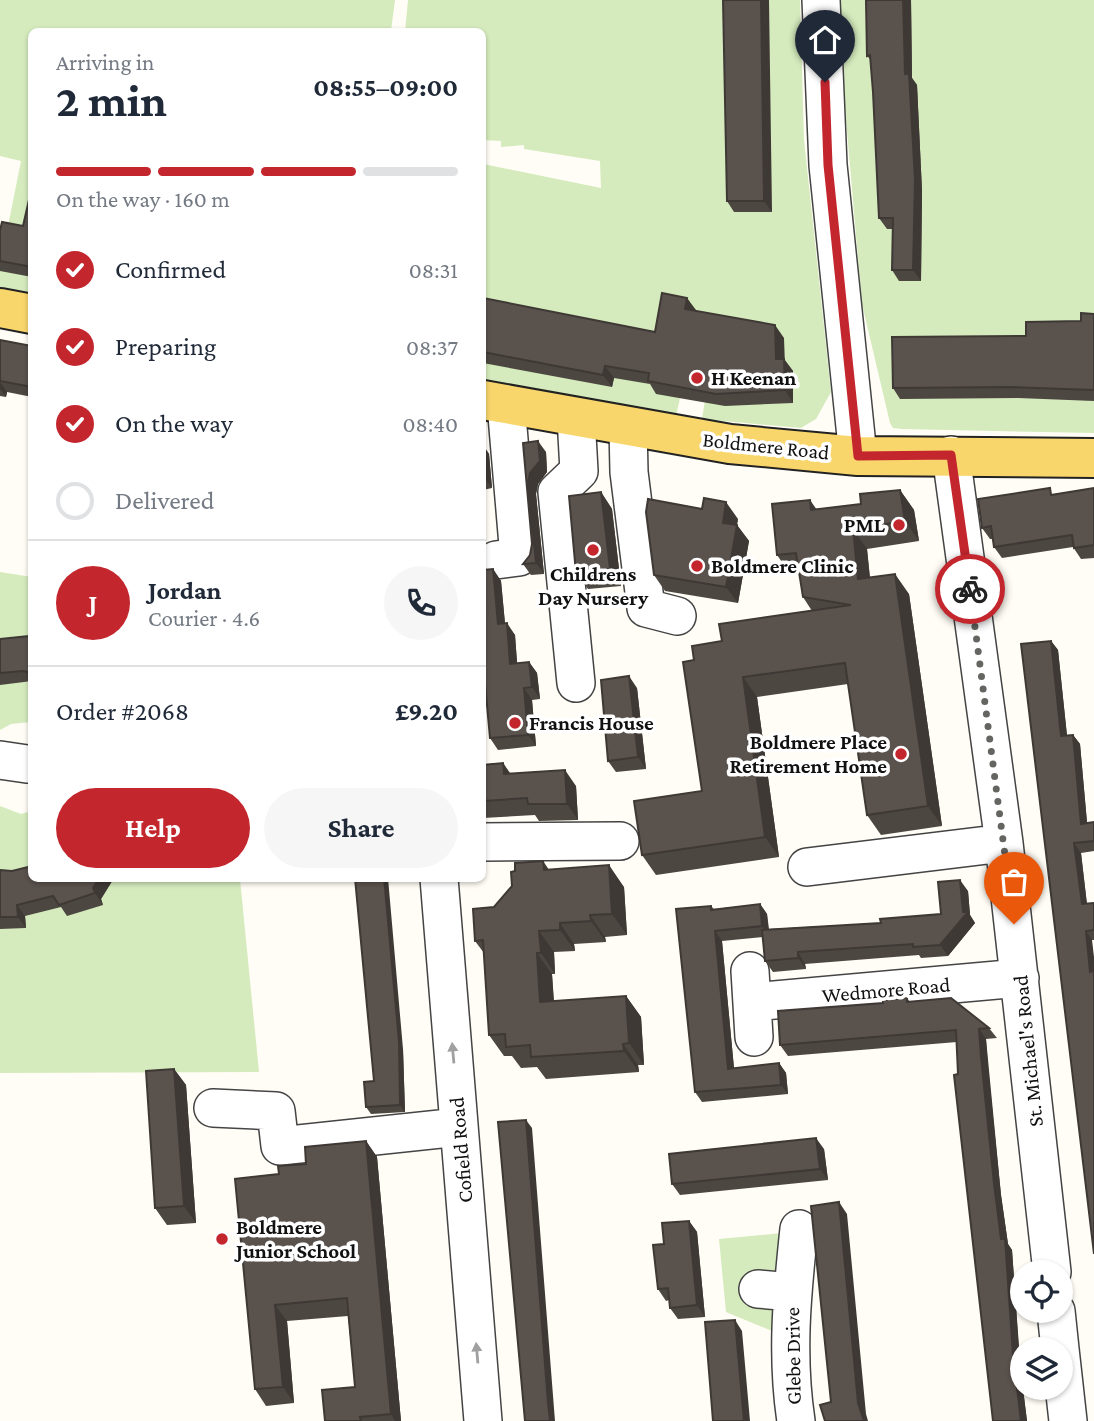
<!DOCTYPE html>
<html lang="en">
<head>
<meta charset="utf-8">
<style>
  :root { --surface:#fff; --page:#f6f6f7; --text:#1f2937; --muted:#747a83; --line:#e0e1e3; --accent:#c4262e }
  body { margin:0; font-family:"Crimson Pro",serif; background:var(--page); color:var(--text); height:100vh; display:flex; flex-direction:column; font-size:26px; white-space:nowrap }
  * { box-sizing:border-box; margin:0 }
  p { font-size:23px; color:var(--muted) }
  .icon { flex:none; width:38px; height:38px; fill:none; stroke:currentColor; stroke-width:2; stroke-linecap:round; stroke-linejoin:round }
  .map { position:relative; flex:1; overflow:hidden }
  .details { position:absolute; left:28px; top:28px; width:458px; height:854px; display:flex; flex-direction:column; background:var(--surface); border-radius:10px; box-shadow:0 2px 5px #0004 }
  .details>* { flex:none }
  .fabs { position:absolute; left:1010px; top:1260px; display:grid; gap:14px }
  .fabs a { display:grid; place-items:center; width:63px; height:63px; border-radius:50%; background:var(--surface); box-shadow:0 2px 5px #0004; font-size:35px }
  .pin { position:absolute; display:grid; place-items:center; width:60px; height:60px; color:#fff; margin:-72px -30px; border-radius:50% 50% 50% 0; rotate:-45deg; box-shadow:0 0 7px #0007 }
  .pin .icon { rotate:45deg }
  .courier { position:absolute; display:grid; place-items:center; width:70px; height:70px; margin:-35px; border:5px solid #c4262e; border-radius:50%; background:#fff; color:#222; box-shadow:0 2px 9px #0007 }
  .summary em { font-style:normal; font-weight:700 }
  .summary div { display:flex; flex-direction:column-reverse }
  .summary { display:flex; align-items:center; justify-content:space-between; height:119px; padding:0 28px }
  h1 { font-size:46px; font-weight:700; line-height:52px }
  .bar { display:grid; grid-template-columns:repeat(4,1fr); gap:10px 7px; align-content:center; height:84px; padding:0 28px }
  .bar i { height:9px; border-radius:5px; background:var(--line) }
  .bar .selected { background:var(--accent) }
  .bar p { grid-column:span 4 }
  .line { display:flex; align-items:center; gap:18px; padding:0 28px; border-top:2px solid var(--line) }
  .line div { flex:1 }
  .round { display:grid; place-items:center; flex:none; width:74px; height:74px; border-radius:37px; background:var(--page) }
  ol { padding:0 28px; list-style:none }
  li { display:flex; align-items:center; gap:21px; height:77px }
  li p { margin-inline-start:auto }
  li .icon { padding:7px; border-radius:50%; background:var(--accent); color:#fff; stroke-width:4 }
  li:last-child { color:var(--muted) }
  li i { width:38px; height:38px; border:4px solid var(--line); border-radius:50% }
  .primary-button { display:flex; gap:14px; margin-top:auto; padding:14px 28px }
  .primary-button a { flex:1; height:80px; border-radius:42px; background:var(--accent); color:#fff; font-size:28px; font-weight:700; line-height:80px; text-align:center }
  .primary-button a+a { background:var(--page); color:var(--text) }
  .map>svg:first-child { display:block }
</style>
</head>
<body>
<div class="map">
<svg width="1094" height="1421" viewBox="0 0 1094 1421">
  <rect width="100%" height="100%" fill="#fffdf5"/>
  <path fill="#d5ebbd" d="M0,0H395L391,31L32,32L31,295L0,289V266L21,161L0,156Z
    M408,0H800L804,140L831,392L816,419L801,428L702,419L712,358L680,398L676,416L483,380V164L601,188L600,161L524,149V145L501,147V141L483,140V32H405Z
    M840,0H1094V433L901,429L893,428L890,423L862,304L843,85Z
    M0,572L32,577L31,722L11,724L0,730Z
    M0,806L21,814L31,811L32,878L240,879L259,1072L0,1073Z
    M803,1231L773,1308L772,1331L726,1312L719,1239Z"/>
  <g fill="none" stroke-linecap="round" stroke-linejoin="round">
    <defs>
      <path id="minor" d="M821,0L828,165L858,456
        M576,417L579,471L557,492L576,683
        M628,427L629,472L646,608L677,616
        M951,455L1004,843L1052,1272
        M496,560L519,557L506,404
        M0,760L27,764
        M483,842L620,841
        M807,867L1004,843
        M439,878L483,1421
        M750,971L754,1037
        M753,1002L1020,978
        M213,1108L276,1111L280,1146L459,1127
        M758,1289L792,1292
        M1056,1311L1060,1349
        M1060,1349L1068,1421
        M796,1421C786,1355 792,1295 799,1229"/>
      <path id="major" d="M0,308L32,314
        M483,400L730,444L858,456L1094,458"/>
    </defs>
    <use href="#minor" stroke="#444" stroke-width="40"/>
    <use href="#major" stroke="#222" stroke-width="42"/>
    <use href="#minor" stroke="#fff" stroke-width="37"/>
    <use href="#major" stroke="#f9d66b" stroke-width="38"/>
  </g>
  <path fill="#4d4742" d="M723,0L772,212H734L727,201Z
    M866,0H911L912,78L917,85L922,191L921,281H899L892,270L893,229H887L879,218L873,92L871,60L867,56Z
    M32,191V277L0,271V230L23,226Z
    M483,298L655,332L687,298L695,311L784,338V359L793,371V403L725,406L656,394L650,384L614,378L612,387L483,363Z
    M1094,314V401L1018,398L900,399L893,388L1026,336L1081,321Z
    M0,340L32,346V397L7,392L6,397L0,396Z
    M523,443L546,452L547,472L538,484L536,494L544,574L531,575L523,564L530,555L532,544Z
    M483,445L489,454L492,488L483,490Z
    M1094,488V558L1081,559L1073,547L1002,558L994,547L993,539H990L982,528L1054,494Z
    M900,490L914,510L919,541L867,549L870,578L909,594L942,826L881,835L867,815L848,684L757,697L779,857L656,875L642,855L702,791L694,660L722,641L812,611L803,597L799,574L791,575L777,555L816,509L861,504Z
    M601,492L612,509L621,586L588,589L576,573Z
    M738,519L737,525L749,541L738,603L665,591L654,575Z
    M493,569L501,581L505,623L515,635L517,663L529,662L537,673L540,699L532,700L536,746L498,750L490,738L484,673H483V570Z
    M32,629V681L0,685V639L29,636Z
    M1051,641L1058,650L1067,736L1073,735L1080,744L1087,823L1094,822V851L1081,853L1087,904L1094,903V940H1092L1094,1254Z
    M637,688L646,769L616,772L608,761Z
    M503,763L510,773L576,786L578,820L539,821L535,815L483,818V765Z
    M0,870L32,878H114L101,899L103,905L67,916L61,907L25,916L26,928L0,929Z
    M549,870L624,887L627,935L605,937L606,942L574,944L575,951L554,952L555,974H552L554,1001L626,996L641,1017L644,1065H638L639,1072L546,1079L537,1067L521,1068L512,1056H504L489,1035L484,953L475,941L494,907Z
    M968,891L970,915L975,923L948,956L921,958L919,955L805,964L806,969L773,972L765,961L763,937L722,941L734,1068L779,1063L786,1073L788,1094L702,1102L695,1092L711,906L714,909L760,904L767,914L769,929L881,923L941,914Z
    M907,998L910,1002L989,1028L997,1038L986,1039L988,1067L1001,1195L1008,1244L1012,1250L1020,1366L1027,1421H993L958,1074L957,1042L788,1056L780,1045L883,1003Z
    M403,1049L405,1112L371,1114L366,1107L374,1081Z
    M174,1069L186,1085L196,1223L167,1225L155,1208Z
    M366,1141L377,1157L401,1421H325L355,1387L348,1316L287,1321L294,1403L266,1406L255,1389L306,1164Z
    M824,1149L828,1180L680,1195L672,1184Z
    M689,1221L697,1232L705,1317L678,1319L670,1308L669,1300L666,1301L658,1289L664,1244Z"/>
  <path fill="#3f3936" d="M761,0H769L772,212L764,201Z
    M903,0H911L912,78L917,85L922,191L921,281L913,270L905,74Z
    M687,298L696,310L694,322L685,309Z
    M775,325L784,338L785,366L784,359L793,371V403L785,390L776,359Z
    M605,366L614,378L612,387L603,375Z
    M0,382L7,392L6,397L0,389Z
    M538,441L546,452L547,472L538,484L536,494L544,574L536,563L528,483Z
    M483,445L489,454L492,488L484,477Z
    M900,490L914,510L919,541L905,521Z
    M601,492L612,509L621,586L610,569Z
    M810,500L824,520L811,510Z
    M726,502L738,519L734,539L723,523Z
    M737,525L749,541L738,603L726,587Z
    M853,529L867,549L872,599L858,579Z
    M493,569L501,581L506,635L498,624Z
    M895,574L909,594L942,826L928,806Z
    M507,623L515,635L518,675L510,664Z
    M1051,641L1058,650L1068,745L1061,736Z
    M529,662L537,673L540,699L532,687Z
    M629,676L637,688L646,769L638,757Z
    M743,677L757,697L779,857L765,837Z
    M524,688L532,700L536,746L528,735Z
    M1073,735L1080,744L1088,833L1081,824Z
    M503,763L514,780L504,774Z
    M565,770L576,786L578,820L567,804Z
    M1074,843L1081,853L1088,914L1082,904Z
    M543,861L558,883L544,870Z
    M609,865L624,887L627,935L612,914Z
    M99,878H114L101,899L103,905L95,893L93,888Z
    M384,878H388L403,1049L405,1112L400,1105Z
    M960,880L968,891L970,915L975,923L948,956L940,945L963,912Z
    M760,904L767,914L769,936L762,926Z
    M17,905L25,916L26,928L18,917Z
    M590,915L605,937L606,942L591,921Z
    M560,923L574,944L575,951L560,930Z
    M539,931L554,952L555,974L541,953Z
    M715,931L722,941L735,1079L728,1069Z
    M1086,931L1092,940L1094,957V978L1090,972Z
    M798,952L805,964L806,969L798,958Z
    M537,953L552,974L555,1023L540,1002Z
    M626,996L641,1017L644,1065L629,1043Z
    M979,1029L986,1039L1001,1195L1008,1244L1012,1250L1022,1388H1023L1027,1421H1021L1013,1355L1001,1239L994,1184Z
    M623,1044L638,1065L639,1072L624,1051Z
    M779,1063L786,1073L788,1094L781,1085Z
    M174,1069L186,1085L196,1223L184,1206Z
    M526,1120L532,1128L555,1421H550L548,1403Z
    M816,1138L824,1149L828,1180L820,1169Z
    M366,1141L377,1157L401,1421H395L391,1414Z
    M839,1202L847,1214L866,1414L868,1421H864L858,1403Z
    M689,1221L697,1232L705,1317L697,1305Z
    M275,1305L287,1321L294,1403L283,1387Z
    M735,1320L742,1331L750,1421H744Z"/>
  <path fill="#5a524d" stroke="#3f3936" stroke-width="2" d="M723,0H761L764,201H727Z
    M866,0H903L905,74H909L915,180L913,270H892L893,218H879L873,92L870,55L867,56Z
    M31,191L32,267L0,261V230L2,222L23,226Z
    M662,293L687,298L685,309L775,325L776,359H784L785,390L716,394L648,381L649,373L605,366L603,375L483,352V298L655,332Z
    M1081,313L1094,314V390L1010,387L893,388L892,337L1026,336V322L1081,321Z
    M0,340L32,346V387L0,381Z
    M538,441L540,461L530,473L528,483L536,563L523,564L530,555L532,544L523,443Z
    M1050,488L1051,495L1094,488V545L1074,548L1072,535L994,547L991,526L982,528L978,499Z
    M900,490L905,521L853,529L858,579L895,574L928,806L867,815L845,663L743,677L765,837L642,855L634,801L702,791L683,662L694,660L692,646L722,641L719,624L851,605L803,597L796,553L777,555L772,504L810,500L811,510L861,504L860,494Z
    M601,492L610,569L576,573L569,496Z
    M704,498L726,502L723,523L737,525L726,587L654,575L646,512L648,499L702,509Z
    M493,569L498,624L507,623L510,664L529,662L532,687L524,688L528,735L490,738L483,661V570Z
    M30,628L32,629V673L23,671L0,673V639L29,636Z
    M1051,641L1061,736L1073,735L1081,824L1094,822V841L1074,843L1082,904L1094,903V930L1086,931L1090,972L1094,971V1254L1021,644Z
    M629,676L638,757L608,761L601,680Z
    M503,763L504,774L565,770L567,804H528L527,798L483,801V765Z
    M543,861L544,870L609,865L612,914L590,915L591,921L560,923V930L539,931L541,953H537L540,1002L626,996L629,1043L623,1044L624,1051L531,1057L530,1045L506,1047L505,1034L489,1035L483,940L475,941L473,909L494,907L512,886L511,872L515,871V863Z
    M32,866V878H99L93,888L95,893L59,905L53,896L17,905L18,917H0V870L12,871Z
    M355,878H384L399,1042L400,1105L366,1107L364,1082L374,1081Z
    M960,880L963,912H968L940,945L913,947V944L798,952V958L765,961L762,930L881,923L880,919L941,914L938,882Z
    M760,904L762,926L715,931L728,1069L779,1063L781,1085L695,1092L676,909L711,906V910Z
    M907,998V1002L951,998L989,1028L979,1029L981,1057L994,1184L1001,1239H1005L1013,1355L1021,1421H993L954,1075L958,1074L956,1030L780,1045L778,1011L883,1003V1000Z
    M174,1069L184,1206L155,1208L146,1071Z
    M526,1120L548,1403L550,1421H525L498,1122Z
    M816,1138L820,1169L672,1184L669,1154Z
    M366,1141L391,1414L360,1417L361,1421H325L322,1390L355,1387L347,1298L275,1305L283,1387L255,1389L235,1179L279,1174L278,1166L306,1164L305,1147Z
    M839,1202L858,1403L864,1421H825L820,1405L831,1402L811,1206Z
    M689,1221L697,1305L670,1308L668,1288L658,1289L653,1245L664,1244L662,1223Z
    M735,1320L744,1421H713L705,1322Z"/>
  <defs><path id="oneway-solid" d="M-6-.8H1V-3.2L6.5 0L1 3.2V.8H-6Z" transform="scale(1.75)"/></defs>
  <g fill="#a0a0a0">
    <use href="#oneway-solid" transform="translate(453 1053) rotate(-95)"/>
    <use href="#oneway-solid" transform="translate(477 1353) rotate(-95)"/>
  </g>
  <g fill="none" stroke-linecap="round" stroke-linejoin="round">
    <path stroke="#646461" stroke-width="7" stroke-dasharray="0 12.6" d="M970,589L1014,924"/>
    <path stroke="#c4262e" stroke-width="9" d="M825,82L828,165L858,456L951,455L970,589"/>
  </g>
  <g fill="#c4262e" stroke="#fff" stroke-width="2.5">
    <circle cx="697" cy="378" r="7"/>
    <circle cx="899" cy="525" r="7"/>
    <circle cx="593" cy="550" r="7"/>
    <circle cx="697" cy="566" r="7"/>
    <circle cx="515" cy="723" r="7"/>
    <circle cx="901" cy="754" r="7"/>
    <circle cx="222" cy="1239" r="7"/>
  </g>
  <g text-anchor="middle" stroke-width="7" stroke-linejoin="round" paint-order="stroke">
    <g font-size="21" font-weight="bold" fill="#111" stroke="#fff" text-anchor="start">
      <text x="711" y="385">H Keenan</text>
      <text x="885" y="532" text-anchor="end">PML</text>
      <text x="711" y="573">Boldmere Clinic</text>
      <text x="593" y="581" text-anchor="middle">Childrens<tspan x="593" dy="24">Day Nursery</tspan></text>
      <text x="529" y="730">Francis House</text>
      <text x="887" y="749" text-anchor="end">Boldmere Place<tspan x="887" dy="24">Retirement Home</tspan></text>
      <text x="236" y="1234">Boldmere<tspan x="236" dy="24">Junior School</tspan></text>
    </g>
    <g font-size="21" fill="#111" stroke="#fff">
      <text transform="translate(766 446) rotate(6)" y="7">Boldmere Road</text>
      <text transform="translate(886 990) rotate(-5)" y="7">Wedmore Road</text>
      <text transform="translate(1028 1051) rotate(-96)" y="7">St. Michael's Road</text>
      <text transform="translate(461 1150) rotate(-95)" y="7">Cofield Road</text>
      <text transform="translate(793 1356) rotate(-91)" y="7">Glebe Drive</text>
    </g>
  </g>
</svg>
<div class="fabs">
<a><svg class="icon" aria-label="locate" viewBox="0 0 24 24"><circle cx="12" cy="12" r="6"/><path d="M12 2v4M12 18v4M2 12h4M18 12h4"/></svg></a>
<a><svg class="icon" aria-label="layers" viewBox="0 0 24 24"><path d="M12 4l9 5-9 5-9-5zM3 14l9 5 9-5"/></svg></a>
</div>
<div class="pin" style="left:1014px;top:924px;background:#ea580c"><svg class="icon" aria-label="bag" viewBox="0 0 24 24"><path d="M5 8h14l-1 12H6zM9 8a3 3 0 0 1 6 0"/></svg></div>
<div class="pin" style="left:825px;top:82px;background:#1f2937"><svg class="icon" aria-label="home" viewBox="0 0 24 24"><path d="M3 11l9-7 9 7M6 9v11h12V9"/></svg></div>
<div class="courier" style="left:970px;top:589px"><svg class="icon" aria-label="bike" viewBox="0 0 24 24"><circle cx="6" cy="16" r="4"/><circle cx="18" cy="16" r="4"/><path d="M6 16l4-8h5l3 8M10 8l3 8H6M13 5h3"/></svg></div>
<section class="details">
<div class="summary"><div><h1>2 min</h1><p>Arriving in</p></div><em>08:55–09:00</em></div>
<div class="bar"><i class="selected"></i><i class="selected"></i><i class="selected"></i><i></i><p>On the way · 160 m</p></div>
<ol>
<li><svg class="icon" aria-label="check" viewBox="0 0 24 24"><path d="M5 12l5 5 9-10"/></svg>Confirmed<p>08:31</p></li>
<li><svg class="icon" aria-label="check" viewBox="0 0 24 24"><path d="M5 12l5 5 9-10"/></svg>Preparing<p>08:37</p></li>
<li><svg class="icon" aria-label="check" viewBox="0 0 24 24"><path d="M5 12l5 5 9-10"/></svg>On the way<p>08:40</p></li>
<li><i></i>Delivered</li>
</ol>
<div class="line" style="height:126px"><b class="round" style="background:var(--accent);color:#fff">J</b><div><b>Jordan</b><p>Courier · 4.6</p></div><a class="round"><svg class="icon" aria-label="phone" viewBox="0 0 24 24"><path d="M5 4h4l2 5-3 2q2 4 5 5l2-3 5 2v4C11 20 4 13 5 4z"/></svg></a></div>
<div class="line" style="height:91px"><div>Order #2068</div><b>£9.20</b></div>
<div class="primary-button"><a>Help</a><a>Share</a></div>
</section>
</div>
</body>
</html>
